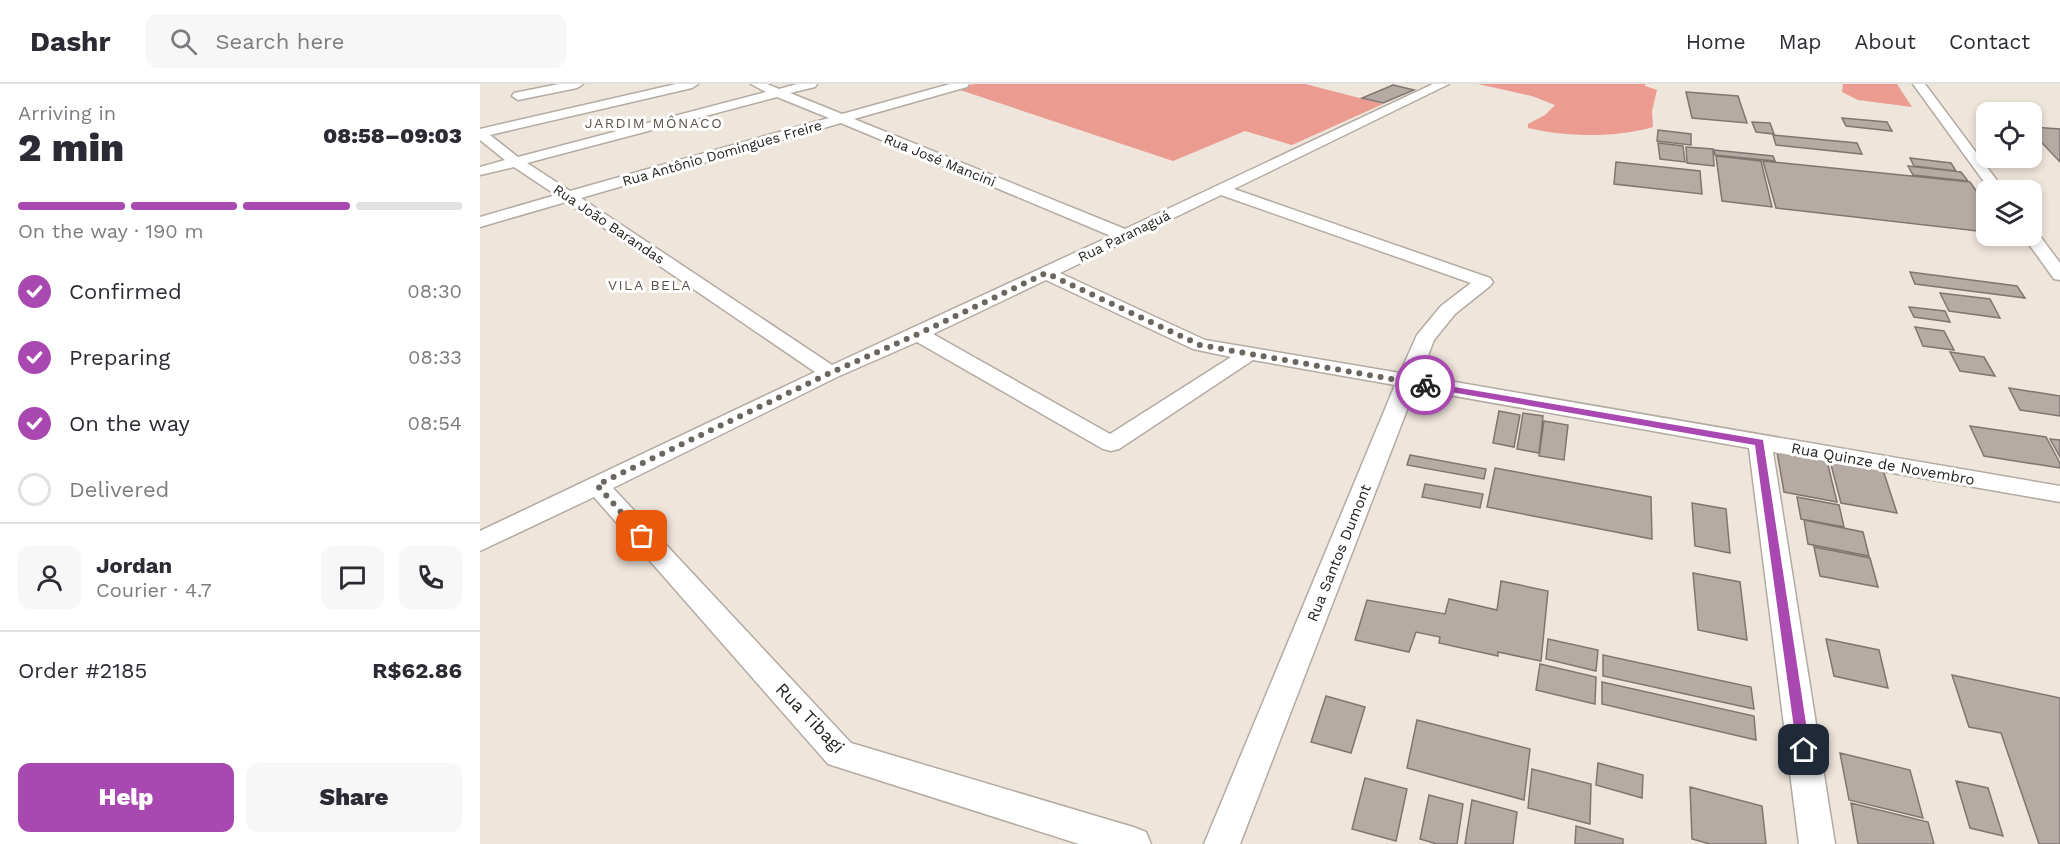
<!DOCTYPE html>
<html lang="en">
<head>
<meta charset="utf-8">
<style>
  :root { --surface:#fff; --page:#f7f7f7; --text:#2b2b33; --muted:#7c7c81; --line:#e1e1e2; --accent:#a848b0 }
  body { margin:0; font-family:"Work Sans",sans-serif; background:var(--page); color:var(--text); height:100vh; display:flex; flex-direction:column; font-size:22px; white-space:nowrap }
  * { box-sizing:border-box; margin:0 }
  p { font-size:20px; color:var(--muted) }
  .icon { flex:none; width:33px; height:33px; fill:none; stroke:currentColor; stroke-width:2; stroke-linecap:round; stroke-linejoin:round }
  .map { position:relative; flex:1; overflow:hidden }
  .side { display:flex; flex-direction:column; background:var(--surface); width:480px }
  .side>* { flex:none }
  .tools { position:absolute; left:1496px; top:18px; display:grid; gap:12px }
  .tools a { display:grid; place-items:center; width:66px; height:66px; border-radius:12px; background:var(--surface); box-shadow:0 3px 9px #0003; font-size:30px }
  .pin { position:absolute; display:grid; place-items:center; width:51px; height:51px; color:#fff; margin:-26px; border-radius:12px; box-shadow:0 3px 9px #0006 }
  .courier { position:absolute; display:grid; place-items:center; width:60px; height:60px; margin:-30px; border:4px solid #a848b0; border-radius:50%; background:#fff; color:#222; box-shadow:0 2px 8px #0007 }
  .headline em { font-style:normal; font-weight:800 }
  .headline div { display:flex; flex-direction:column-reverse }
  .headline { display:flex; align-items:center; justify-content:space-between; height:102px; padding:0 18px }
  h1 { font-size:39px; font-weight:800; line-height:45px }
  .bar { display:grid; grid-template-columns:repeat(4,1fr); gap:9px 6px; align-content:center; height:72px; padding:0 18px }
  .bar i { height:8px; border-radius:4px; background:var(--line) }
  .bar .selected { background:var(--accent) }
  .bar p { grid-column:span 4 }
  .line { display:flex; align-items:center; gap:15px; padding:0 18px; border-top:2px solid var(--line) }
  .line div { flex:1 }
  .round { display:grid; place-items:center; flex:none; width:63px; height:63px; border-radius:12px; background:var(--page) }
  ol { padding:0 18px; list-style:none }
  li { display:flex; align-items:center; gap:18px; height:66px }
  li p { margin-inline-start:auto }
  li .icon { padding:6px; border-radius:50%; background:var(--accent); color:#fff; stroke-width:4 }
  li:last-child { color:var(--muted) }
  li i { width:33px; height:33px; border:3px solid var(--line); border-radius:50% }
  .primary-button { display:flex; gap:12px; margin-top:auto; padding:12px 18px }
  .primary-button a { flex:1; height:69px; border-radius:12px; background:var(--accent); color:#fff; font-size:24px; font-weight:800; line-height:69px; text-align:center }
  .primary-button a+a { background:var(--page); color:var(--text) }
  header { display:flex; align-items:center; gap:36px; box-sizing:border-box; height:84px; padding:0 30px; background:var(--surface); border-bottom:2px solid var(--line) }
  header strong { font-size:28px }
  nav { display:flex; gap:33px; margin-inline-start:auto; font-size:21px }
  .search { width:420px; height:54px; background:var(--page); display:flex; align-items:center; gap:15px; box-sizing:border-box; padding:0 21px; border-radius:12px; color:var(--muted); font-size:22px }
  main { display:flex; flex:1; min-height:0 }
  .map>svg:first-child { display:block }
</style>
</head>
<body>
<header>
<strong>Dashr</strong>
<div class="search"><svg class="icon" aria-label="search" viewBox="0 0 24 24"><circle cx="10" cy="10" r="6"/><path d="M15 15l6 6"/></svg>Search here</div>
<nav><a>Home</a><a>Map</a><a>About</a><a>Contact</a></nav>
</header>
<main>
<section class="side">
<div class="headline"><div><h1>2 min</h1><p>Arriving in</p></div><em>08:58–09:03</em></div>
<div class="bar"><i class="selected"></i><i class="selected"></i><i class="selected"></i><i></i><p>On the way · 190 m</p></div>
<ol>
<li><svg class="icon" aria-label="check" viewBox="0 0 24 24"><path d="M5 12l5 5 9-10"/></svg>Confirmed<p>08:30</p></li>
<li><svg class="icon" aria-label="check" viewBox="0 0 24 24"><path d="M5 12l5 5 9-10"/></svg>Preparing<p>08:33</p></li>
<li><svg class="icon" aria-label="check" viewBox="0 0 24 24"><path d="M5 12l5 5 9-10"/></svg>On the way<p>08:54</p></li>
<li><i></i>Delivered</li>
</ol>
<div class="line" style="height:108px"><a class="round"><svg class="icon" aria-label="person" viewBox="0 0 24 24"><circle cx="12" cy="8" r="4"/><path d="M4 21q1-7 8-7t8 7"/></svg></a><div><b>Jordan</b><p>Courier · 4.7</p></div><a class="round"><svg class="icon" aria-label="chat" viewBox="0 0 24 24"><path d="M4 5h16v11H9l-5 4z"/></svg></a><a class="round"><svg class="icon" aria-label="phone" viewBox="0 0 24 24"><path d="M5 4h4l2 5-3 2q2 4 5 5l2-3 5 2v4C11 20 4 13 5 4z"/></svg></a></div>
<div class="line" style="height:78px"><div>Order #2185</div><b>R$62.86</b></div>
<div class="primary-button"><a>Help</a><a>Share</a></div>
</section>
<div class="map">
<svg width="1580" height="760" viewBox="0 0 1580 760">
  <rect width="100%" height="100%" fill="#eee5db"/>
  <path fill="#eb9b8f" d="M494,0H825L903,20L812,61L765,47L693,77L477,5Z
    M998,0H1165V2L1177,6L1172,27L1173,43C1135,54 1087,53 1048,44V40L1065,31L1075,21L1052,12Z
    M1363,0H1417L1432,23L1378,16L1362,8Z"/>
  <path fill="#b6aaa4" stroke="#807570" stroke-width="1.5" d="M913,1L934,6L903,19L882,14Z
    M1206,8L1258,12L1267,39L1212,34Z
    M1362,34L1407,38L1412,47L1366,42Z
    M1272,38L1290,39L1294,50L1276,48Z
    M1551,43L1580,45V78L1551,47Z
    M1178,46L1211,50V61L1177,57Z
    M1293,51L1377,59L1382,70L1296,61Z
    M1178,59L1203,62L1205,78L1180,75Z
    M1206,63L1233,65L1234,82L1207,79Z
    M1234,66L1293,72L1295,77L1235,71Z
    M1236,72L1281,77L1292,123L1242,117Z
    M1430,74L1471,79L1476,87L1434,82Z
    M1283,77L1490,98L1506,121V148L1296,124Z
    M1136,78L1220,87L1222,110L1134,100Z
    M1428,82L1481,88L1488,97L1433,91Z
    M1430,188L1537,202L1545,214L1435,200Z
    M1460,209L1510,215L1520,234L1469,227Z
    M1429,223L1465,227L1470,238L1434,233Z
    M1435,243L1464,247L1474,266L1443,262Z
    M1470,268L1504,273L1515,292L1480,287Z
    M1529,304L1580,312V332L1540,326Z
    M1019,327L1040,331L1034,363L1013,359Z
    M1043,329L1063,332L1059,369L1037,365Z
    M1064,337L1088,341L1084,376L1059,372Z
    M1490,342L1566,353L1580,379V384L1504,372Z
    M1570,355L1580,356V373Z
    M1297,368L1347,377L1357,418L1304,408Z
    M930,371L1006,385L1004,395L927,381Z
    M1350,377L1403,386L1417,429L1361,419Z
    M1015,384L1171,413L1172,455L1007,423Z
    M945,400L1003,410L1000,424L942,413Z
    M1317,413L1359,421L1364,443L1321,435Z
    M1212,419L1246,425L1250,469L1215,462Z
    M1324,436L1383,448L1389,472L1328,460Z
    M1334,463L1390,474L1398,503L1340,492Z
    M1213,489L1260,498L1267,556L1218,546Z
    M1021,497L1068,507L1061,577L1018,568V572L959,559L960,553L936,548L929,568L875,556L887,516L965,530L969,515L1017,526Z
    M1068,555L1118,566L1116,587L1066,575Z
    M1346,555L1399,566L1408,604L1354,592Z
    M1123,571L1271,603L1274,625L1123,592Z
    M1060,580L1116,593L1115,620L1056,606Z
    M1472,591L1580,614V760H1559L1521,649L1489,643Z
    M1122,598L1274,632L1276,656L1122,620Z
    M846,612L885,623L871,669L831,658Z
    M937,636L1050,665L1044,716L927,684Z
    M1360,669L1430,686L1443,734L1369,716Z
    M1118,679L1163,691L1162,714L1116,701Z
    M1052,685L1111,700L1110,740L1048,724Z
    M885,694L927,705L916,757L872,745Z
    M1476,697L1508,704L1523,752L1490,744Z
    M1210,703L1282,722L1286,760H1230L1212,755Z
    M949,711L983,720L977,760H957L940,755Z
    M992,716L1037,728L1033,760H985Z
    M1371,719L1448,738L1454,760H1378Z
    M1096,742L1143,755V760H1095Z"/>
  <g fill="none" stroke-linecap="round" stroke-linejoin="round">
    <defs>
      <path id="street" d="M79,0H103L97,4L38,16L32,12L34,9Z
        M196,0H218L212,4L10,51L38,73L286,8L271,0H287L299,5L317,0H337L335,3L310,9L362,30L470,0H489L487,3L374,35L645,145L953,0H969L754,105L1010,194L1013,198L1010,202L975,230L954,256L940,292L1580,402V418L1293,368L1355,760H1319L1269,364L935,305L760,760H724L915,301L773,276L639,365L631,367L623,365L437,258L357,293L133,404L371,659L653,743L666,748L671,760H599L348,680L114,413L0,467V447L335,288L86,118L0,143V133L76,111L34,83L0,91V83L25,76L0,56V45ZM297,13L349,34L90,107L47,79ZM361,39L631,152L352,281L101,114ZM741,111L991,199L961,222L937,251L920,289L725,256L580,189ZM566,196L713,265L751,273L630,350L453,250Z
        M1433,0H1445L1524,106H1510Z
        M1551,147L1557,148L1580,179V196L1574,195L1543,152H1551Z"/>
    </defs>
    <use href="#street" stroke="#b3aba2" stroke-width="3"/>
    <use href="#street" fill="#fff" fill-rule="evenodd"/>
  </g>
  <path fill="#a848b0" d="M945,298L1283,356L1330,666L1328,670H1319L1317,666L1275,361L942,303L941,301Z"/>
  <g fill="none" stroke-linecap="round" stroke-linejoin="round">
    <path stroke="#6b6660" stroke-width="6" stroke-dasharray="0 10.8" d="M162,452L117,401L350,289L438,250L566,189L720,261L945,301"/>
  </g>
  <g text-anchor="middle" stroke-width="6" stroke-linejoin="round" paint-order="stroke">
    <g font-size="14" letter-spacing="1.5" fill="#5b544b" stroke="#fff">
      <text x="174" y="44">JARDIM MÔNACO</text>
      <text x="170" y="206">VILA BELA</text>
    </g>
    <g font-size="14" fill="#25221e" stroke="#fff">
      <text transform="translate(242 69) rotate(-16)" y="5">Rua Antônio Domingues Freire</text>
      <text transform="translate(460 76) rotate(22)" y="5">Rua José Mancini</text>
      <text transform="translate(129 140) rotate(34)" y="5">Rua João Barandas</text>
      <text transform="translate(644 152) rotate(-26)" y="5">Rua Paranaguá</text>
    </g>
    <g font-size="15" fill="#25221e" stroke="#fff">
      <text transform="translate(1403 380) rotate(10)" y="5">Rua Quinze de Novembro</text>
      <text transform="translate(859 469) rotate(-68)" y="5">Rua Santos Dumont</text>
    </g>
    <g font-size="18" fill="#25221e" stroke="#fff">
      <text transform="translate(330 634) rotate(46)" y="6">Rua Tibagi</text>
    </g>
  </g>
</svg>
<div class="tools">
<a><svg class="icon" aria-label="locate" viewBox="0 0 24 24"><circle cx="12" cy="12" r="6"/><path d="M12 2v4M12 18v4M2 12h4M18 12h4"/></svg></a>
<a><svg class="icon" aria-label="layers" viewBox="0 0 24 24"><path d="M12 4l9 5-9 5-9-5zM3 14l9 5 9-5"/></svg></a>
</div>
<div class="pin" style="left:162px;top:452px;background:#ea580c"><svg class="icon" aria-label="bag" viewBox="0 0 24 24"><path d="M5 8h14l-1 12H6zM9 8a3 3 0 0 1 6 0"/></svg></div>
<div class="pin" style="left:1324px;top:666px;background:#1f2937"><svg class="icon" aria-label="home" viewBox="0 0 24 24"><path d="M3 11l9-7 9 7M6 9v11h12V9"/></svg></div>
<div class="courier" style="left:945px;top:301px"><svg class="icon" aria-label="bike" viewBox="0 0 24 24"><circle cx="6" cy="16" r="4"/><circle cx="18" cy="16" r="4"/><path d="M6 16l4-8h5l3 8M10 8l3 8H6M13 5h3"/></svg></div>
</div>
</main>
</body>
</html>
